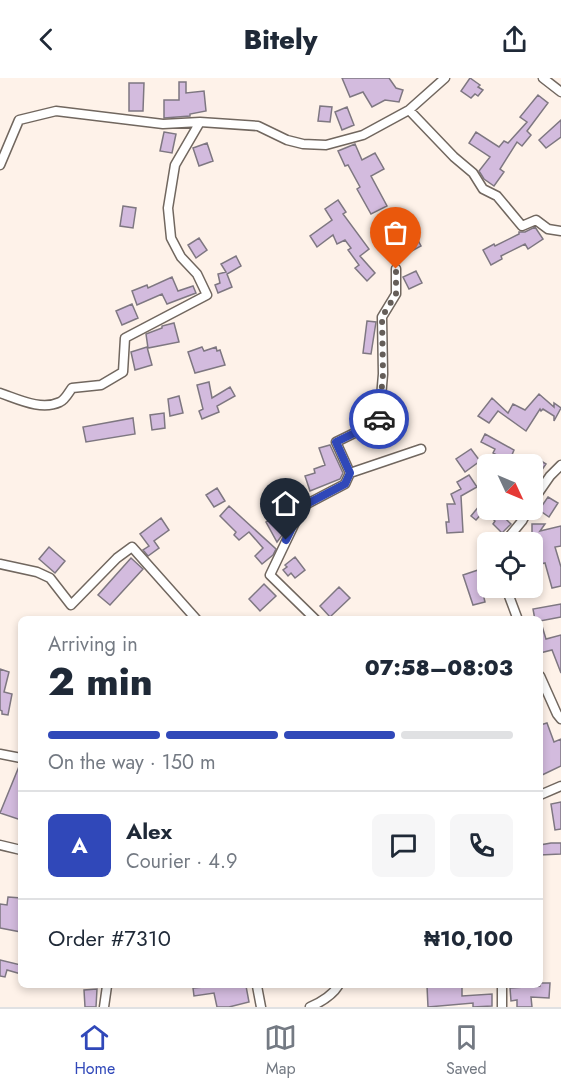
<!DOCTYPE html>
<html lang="en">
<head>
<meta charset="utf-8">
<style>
  :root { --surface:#fff; --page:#f6f6f7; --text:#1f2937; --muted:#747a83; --line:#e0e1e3; --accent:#3048b9 }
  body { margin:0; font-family:Jost,sans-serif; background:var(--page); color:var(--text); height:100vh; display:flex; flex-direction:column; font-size:22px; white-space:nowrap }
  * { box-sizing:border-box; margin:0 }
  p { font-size:20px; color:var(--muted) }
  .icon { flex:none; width:33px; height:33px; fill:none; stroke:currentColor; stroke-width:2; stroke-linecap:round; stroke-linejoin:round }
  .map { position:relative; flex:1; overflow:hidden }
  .sheet { position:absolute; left:18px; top:538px; width:525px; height:372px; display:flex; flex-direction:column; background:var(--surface); border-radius:9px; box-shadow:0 3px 9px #0003 }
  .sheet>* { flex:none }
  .needle { width:39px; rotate:134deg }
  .tools { position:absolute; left:477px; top:376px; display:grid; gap:12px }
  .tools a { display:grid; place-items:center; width:66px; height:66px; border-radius:9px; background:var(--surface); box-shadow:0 3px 9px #0003; font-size:30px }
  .pin { position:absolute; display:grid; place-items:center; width:51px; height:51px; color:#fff; margin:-62px -26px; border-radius:50% 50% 50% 0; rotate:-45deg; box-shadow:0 0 6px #0007 }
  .pin .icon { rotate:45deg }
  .courier { position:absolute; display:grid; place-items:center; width:60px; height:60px; margin:-30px; border:4px solid #3048b9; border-radius:50%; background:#fff; color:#222; box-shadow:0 2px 8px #0007 }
  .overview em { font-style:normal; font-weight:800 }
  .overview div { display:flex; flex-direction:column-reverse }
  .overview { display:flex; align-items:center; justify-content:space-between; height:102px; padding:0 30px }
  h1 { font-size:39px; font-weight:800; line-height:45px }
  .bar { display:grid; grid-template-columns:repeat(4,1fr); gap:9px 6px; align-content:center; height:72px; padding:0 30px }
  .bar i { height:8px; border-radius:4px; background:var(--line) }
  .bar .current { background:var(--accent) }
  .bar p { grid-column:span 4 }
  .line { display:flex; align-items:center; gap:15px; padding:0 30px; border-top:2px solid var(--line) }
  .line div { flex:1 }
  .round { display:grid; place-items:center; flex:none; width:63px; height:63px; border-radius:9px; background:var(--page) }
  header { display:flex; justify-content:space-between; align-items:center; height:78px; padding:0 30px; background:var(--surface); font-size:27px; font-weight:800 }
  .tabs { display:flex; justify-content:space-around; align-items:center; height:84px; border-top:2px solid var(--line); background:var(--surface); font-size:16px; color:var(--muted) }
  .tabs a { display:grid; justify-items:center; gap:3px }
  .tabs .current { color:var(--accent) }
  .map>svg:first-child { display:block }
</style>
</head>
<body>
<header><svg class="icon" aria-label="back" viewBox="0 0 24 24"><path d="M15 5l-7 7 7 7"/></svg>Bitely<svg class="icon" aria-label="share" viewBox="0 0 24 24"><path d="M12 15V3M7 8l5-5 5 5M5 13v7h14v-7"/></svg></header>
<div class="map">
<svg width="561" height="929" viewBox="0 0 561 929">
  <rect width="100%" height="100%" fill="#fef2e9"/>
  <path fill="#d3bbde" stroke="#7e7781" stroke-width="1.5" d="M342,0H389L396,10L403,12L399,24L385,22L372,29L363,14L350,19Z
    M470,0L480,7L478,9L483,12L478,18L475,16L471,20L461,13Z
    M179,4H186V15L204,13L206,33L190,36V38L164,40V22H179Z
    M129,5H144L143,33H129Z
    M538,17L548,25L527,53L531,57L522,68L517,64L500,91L504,94L494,108L484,101L479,93L490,79L469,65L476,54L499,69L504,63L508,65L527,44L520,39Z
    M320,28L332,29L330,44L318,43Z
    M347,29L354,47L342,52L335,34Z
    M561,42V59L546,70L539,62Z
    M164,54L176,56L172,75L160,73Z
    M207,65L213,83L199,88L193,70Z
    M355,66L362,82L375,75L384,91L371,98L387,128L371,136L357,111L360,109L348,87L345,88L338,73Z
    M338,122L346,134L343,136L369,171L360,178L375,195L367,203L355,190L359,187L348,172L351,170L345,162L337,166L333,157L317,169L310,158L332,142L325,131Z
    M123,128L136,130L133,150L120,148Z
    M389,144L399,157L388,165L378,152Z
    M535,149L543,161L528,171L525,166L501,178L502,181L491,187L483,172L494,166L495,168L519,156V154H525Z
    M413,153L421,168L408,175L400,160Z
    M199,160L207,172L196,180L188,167Z
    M236,178L241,188L227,196L232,209L218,215L215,207L220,205L218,196L226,194L221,186Z
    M416,193L422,205L409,211L403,199Z
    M172,199L178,213L193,208L196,215L167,226L162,216L137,227L132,213L147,207L148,210Z
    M132,226L138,240L122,247L116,233Z
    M367,243L376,244L371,276L363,275Z
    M174,245L179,264L148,270L146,256L162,250V248Z
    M147,269L152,287L135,292L131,274Z
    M202,269L204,273L216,269L217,273L220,272L225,287L195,295L188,274Z
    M209,304L212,320L230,309L235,318L217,328L219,334L202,341L199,333L203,331L197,307Z
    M539,316L554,329V325L561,330L554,343V338L543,331L541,333L540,331L526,353L498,333L489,345L478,338L492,320L508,335L513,326L525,332Z
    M179,318L183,335L170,338L168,321Z
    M164,335L165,350L152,352L150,337Z
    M133,340L135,356L86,364L83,349Z
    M485,356L514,372L509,384L493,375L495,371L481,364Z
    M330,367L343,395L340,401L310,413L305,398L315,395L314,391L325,387L319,370Z
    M471,371L480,383L465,394L456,381Z
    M535,379L546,386L532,406V387H529Z
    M469,397L477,409L461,418L463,454L447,455L446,444H449L447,426H455L451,416L461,411L457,404Z
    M217,410L225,423L214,429L206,417Z
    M548,419L558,425L549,439L539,432Z
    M484,422L488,425V432H496L511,446L502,455L493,446L495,443L484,433L476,442L471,438Z
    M229,428L276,471L273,477L262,486L255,478L263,470L249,454L239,462L234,457L236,454L220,438Z
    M161,440L169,452L154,463L159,470L148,478L143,472L149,468L140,456Z
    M273,440L283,456L277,464L266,444Z
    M532,446H545L540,453L561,448V468L555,469L561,489V508L552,510L545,485L532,488V465H513L514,463L532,457Z
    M49,469L65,483L55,495L39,481Z
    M295,479L305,492L295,500L291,495L288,498L283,492L287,489L285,487Z
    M131,480L143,491L110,527L98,517Z
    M478,492L483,506L481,507L485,524L473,527L463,497Z
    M264,506L276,518L260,533L249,521Z
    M339,509L350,520L330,539L320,528Z
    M561,526V539L540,543L535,542L533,531Z
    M540,548H542L546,561L561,557V595L552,572L540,575Z
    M0,591L9,594L4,614L12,616L8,637L2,636V633L0,632Z
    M547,645L554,664L561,661V688L540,698V647Z
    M20,686H21V742L0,735Z
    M561,724V751L555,752L551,726Z
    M551,765H561V776L540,777V767Z
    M8,819L21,820V854L0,850V826L7,827Z
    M0,882L21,887V896L7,892L5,899L0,898Z
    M540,905H550L549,920L531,919L532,929H517V922L511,923L510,910L540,908Z
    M215,908H246L249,924L229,929H217L214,915L194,918L193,910Z
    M427,908H462V918L492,916V928L473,929V925L428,929Z
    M97,911L96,929H85L84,912Z"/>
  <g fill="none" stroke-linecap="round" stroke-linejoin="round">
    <defs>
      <path id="minor" d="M543,0L561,14
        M409,32L454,79L473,95L483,111L497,118L522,148L536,142L548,151L561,153
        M0,87L19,42L56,33L163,46L200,44
        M0,315C18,321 41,333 60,324C65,322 69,314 72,310L101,307L123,294L125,260L207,217L197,196L181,179L171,160L168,130L175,87L200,44L258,48L287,62L303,66L326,67L363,57L409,32L445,0
        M350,395L336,364L379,343L383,296L382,239L396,216V191
        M532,424L550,398L561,387
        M504,465L522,443L528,432
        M0,486L37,494L50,500L71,527L117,480L132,469L197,542
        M506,510L518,542
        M316,542L270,497L303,428L345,406L350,395L421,371
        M540,598L557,636L561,641
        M0,676L21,680
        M540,717L561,708
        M0,767L21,772
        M257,908L261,929
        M502,908V929
        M104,929L107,908
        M310,929C321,924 332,918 338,908"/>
    </defs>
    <use href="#minor" stroke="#71675f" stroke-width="11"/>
    <use href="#minor" stroke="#fff" stroke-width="8"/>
  </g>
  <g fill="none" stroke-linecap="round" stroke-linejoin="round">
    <path stroke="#655e59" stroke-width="6" stroke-dasharray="0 10.8" d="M379,341L383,296L382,239L396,216V191"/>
    <path stroke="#3048b9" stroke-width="8" d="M286,462L303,428L345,406L350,395L336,364L379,343V341"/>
  </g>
</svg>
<div class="tools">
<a><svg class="needle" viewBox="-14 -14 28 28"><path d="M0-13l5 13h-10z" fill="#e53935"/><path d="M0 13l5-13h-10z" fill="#747a83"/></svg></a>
<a><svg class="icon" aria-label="locate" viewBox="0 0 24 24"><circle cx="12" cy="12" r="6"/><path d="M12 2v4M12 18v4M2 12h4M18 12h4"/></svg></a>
</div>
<div class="pin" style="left:396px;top:191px;background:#ea580c"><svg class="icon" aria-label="bag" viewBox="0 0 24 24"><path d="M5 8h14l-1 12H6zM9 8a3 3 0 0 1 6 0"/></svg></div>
<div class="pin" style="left:286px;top:462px;background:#1f2937"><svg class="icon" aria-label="home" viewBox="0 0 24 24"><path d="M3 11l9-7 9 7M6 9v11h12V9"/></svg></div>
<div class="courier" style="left:379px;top:341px"><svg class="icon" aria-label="car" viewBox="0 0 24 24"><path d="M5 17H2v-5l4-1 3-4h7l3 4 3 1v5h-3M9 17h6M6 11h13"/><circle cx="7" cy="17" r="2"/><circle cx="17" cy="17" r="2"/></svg></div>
<section class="sheet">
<div class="overview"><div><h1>2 min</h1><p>Arriving in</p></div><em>07:58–08:03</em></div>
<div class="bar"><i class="current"></i><i class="current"></i><i class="current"></i><i></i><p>On the way · 150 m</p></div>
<div class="line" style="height:108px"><b class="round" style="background:var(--accent);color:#fff">A</b><div><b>Alex</b><p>Courier · 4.9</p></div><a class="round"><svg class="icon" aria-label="chat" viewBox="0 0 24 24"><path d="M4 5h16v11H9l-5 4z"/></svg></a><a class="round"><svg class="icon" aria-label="phone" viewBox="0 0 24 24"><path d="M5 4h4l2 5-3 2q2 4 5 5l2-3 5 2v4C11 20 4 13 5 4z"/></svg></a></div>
<div class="line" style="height:78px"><div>Order #7310</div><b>₦10,100</b></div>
</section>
</div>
<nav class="tabs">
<a class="current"><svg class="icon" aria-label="home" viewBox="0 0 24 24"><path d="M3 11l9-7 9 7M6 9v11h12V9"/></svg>Home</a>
<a><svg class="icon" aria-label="map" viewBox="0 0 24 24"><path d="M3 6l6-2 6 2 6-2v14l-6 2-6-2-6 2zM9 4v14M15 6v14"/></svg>Map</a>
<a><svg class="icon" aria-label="saved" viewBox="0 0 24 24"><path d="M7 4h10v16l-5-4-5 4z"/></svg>Saved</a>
</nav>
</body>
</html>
